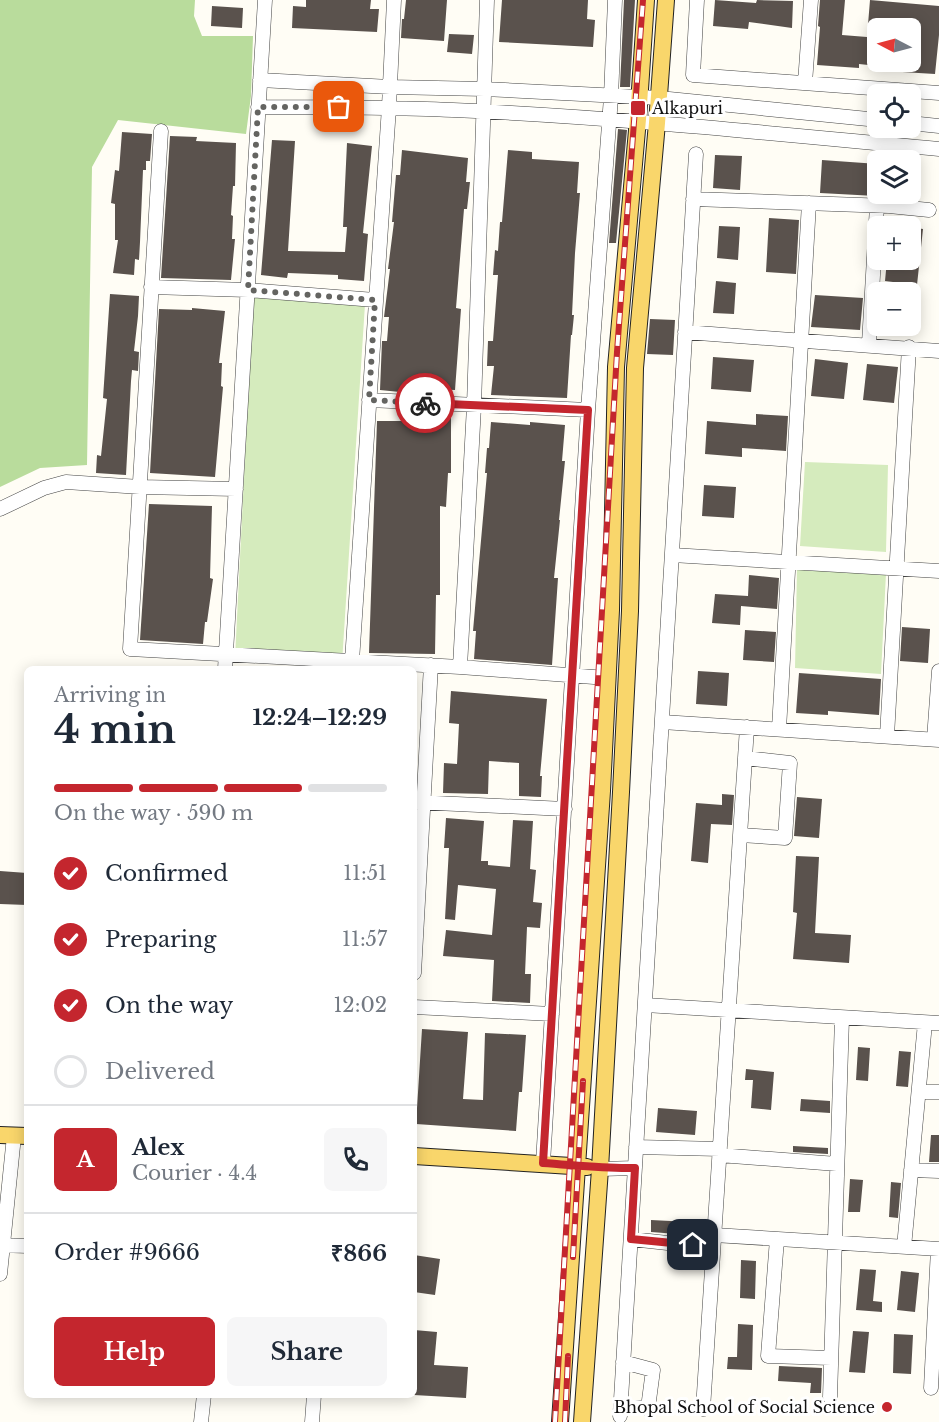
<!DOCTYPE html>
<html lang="en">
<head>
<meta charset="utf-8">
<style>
  :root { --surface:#fff; --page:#f6f6f7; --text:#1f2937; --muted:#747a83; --line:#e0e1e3; --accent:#c4262e }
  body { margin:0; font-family:"Libre Baskerville",serif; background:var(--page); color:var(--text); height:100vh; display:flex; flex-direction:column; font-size:22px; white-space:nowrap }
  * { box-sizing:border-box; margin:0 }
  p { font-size:20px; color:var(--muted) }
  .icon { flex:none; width:33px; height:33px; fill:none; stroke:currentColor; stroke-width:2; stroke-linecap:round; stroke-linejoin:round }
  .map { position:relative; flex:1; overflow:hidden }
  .panel { position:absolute; left:24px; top:666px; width:393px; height:732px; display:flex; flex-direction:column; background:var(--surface); border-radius:9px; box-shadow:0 3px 15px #0003 }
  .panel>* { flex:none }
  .needle { width:39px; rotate:276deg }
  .buttons { position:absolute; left:867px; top:18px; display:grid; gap:12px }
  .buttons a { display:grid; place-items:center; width:54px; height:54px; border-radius:9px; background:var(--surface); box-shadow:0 3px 15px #0003; font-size:30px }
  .pin { position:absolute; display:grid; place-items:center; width:51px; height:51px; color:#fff; margin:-26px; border-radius:12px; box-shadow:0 3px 9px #0006 }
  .courier { position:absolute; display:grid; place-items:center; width:60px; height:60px; margin:-30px; border:4px solid #c4262e; border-radius:50%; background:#fff; color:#222; box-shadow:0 2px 8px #0007 }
  .headline em { font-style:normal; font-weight:700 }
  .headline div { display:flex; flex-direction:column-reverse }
  .headline { display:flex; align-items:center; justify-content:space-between; height:102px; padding:0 30px }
  h1 { font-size:39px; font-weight:700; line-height:45px }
  .bar { display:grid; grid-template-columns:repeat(4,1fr); gap:9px 6px; align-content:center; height:72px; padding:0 30px }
  .bar i { height:8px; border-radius:4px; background:var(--line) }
  .bar .selected { background:var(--accent) }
  .bar p { grid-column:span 4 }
  .line { display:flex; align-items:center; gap:15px; padding:0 30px; border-top:2px solid var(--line) }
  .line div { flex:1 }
  .round { display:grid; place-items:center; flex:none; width:63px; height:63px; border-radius:9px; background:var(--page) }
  ol { padding:0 30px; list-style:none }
  li { display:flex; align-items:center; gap:18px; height:66px }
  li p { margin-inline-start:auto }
  li .icon { padding:6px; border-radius:50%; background:var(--accent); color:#fff; stroke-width:4 }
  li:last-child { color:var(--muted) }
  li i { width:33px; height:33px; border:3px solid var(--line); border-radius:50% }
  .button { display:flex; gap:12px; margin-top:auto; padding:12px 30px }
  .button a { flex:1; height:69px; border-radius:9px; background:var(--accent); color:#fff; font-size:24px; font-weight:700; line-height:69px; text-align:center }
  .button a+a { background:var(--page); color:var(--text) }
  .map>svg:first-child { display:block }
</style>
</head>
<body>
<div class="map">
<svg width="939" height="1422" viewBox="0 0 939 1422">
  <rect width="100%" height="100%" fill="#fffdf5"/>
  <path fill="#d5ebbd" d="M253,296L365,304L342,663L235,658Z
    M805,462L888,465L886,552L800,546Z
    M797,570L886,573L881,674L795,668Z"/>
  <path fill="#b9dc9c" d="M0,0H195L194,16L202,36H253L251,96L246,134L118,120L92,167L87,465L40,468L0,487Z"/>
  <path fill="#5a524d" d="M306,0H371L370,9H379L377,32L292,28L293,6L306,7Z
    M406,0H447L444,41L401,38L402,19H404Z
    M502,0H588L587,19L595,20L593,47L499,42Z
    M624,0H635L630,87H620Z
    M715,0L756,3L757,0L793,1L792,28L749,22L748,29L713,26Z
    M820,0H845L842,35L867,37L870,0L939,6V35L935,74L886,71L885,62H910V28H878V66L859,64V68L817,65L820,27L818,26Z
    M212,6L243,8L242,28L211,26Z
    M449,34L474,35L472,54L447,52Z
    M618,129L627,130L616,243H609Z
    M122,132L152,134L150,161H146V170H143L140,242L139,260L135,259L134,275L113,273L118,240H115V204L111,203L115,170L119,171Z
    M170,136L197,137L196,141L236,143L235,186H233L231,215L233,216L232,239H235L231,280L161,278Z
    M272,140L295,141L288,251L345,252L347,227H343L347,143L372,146L363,233L368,234L364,281L338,279V275L288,273L287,278L261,275Z
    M402,150L468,158L466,182H470L467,209H464L456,308L461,309L455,390L410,388V393L380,390L382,341H387L389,317H384L390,269H388L394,222H392L396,175H400Z
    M508,150L532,152V159L579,162L577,193H580L575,253L572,315H574L572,335H571L567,398L491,395L494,366H487L488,341H493L498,275H493L495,250L498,251L500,222H502Z
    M715,155L742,156L740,190L713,188Z
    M822,160L878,164L876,196L820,193Z
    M769,218L799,220L796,274L766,272Z
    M719,226L740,227L738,260L717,258Z
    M910,227L923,229L917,285L885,281L887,260L910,263Z
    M716,281L736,283L734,314L713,313Z
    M110,294L139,296L138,316L134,351L139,352L138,371L132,370L131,381L126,475L96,473L97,455L101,456L107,399L103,398Z
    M815,295L863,298L860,330L811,327Z
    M192,308L225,311L219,363H222L221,386L223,387L215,477L150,473L159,309L192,310Z
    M650,319L675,320L673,355L647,354Z
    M713,357L754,360L751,392L711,389Z
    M815,359L848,363L844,399L811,396Z
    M867,364L898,367L894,403L863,400Z
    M756,414L788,416L786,451L742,448V457L705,454L707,421L756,425Z
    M409,416L451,418V473H448L446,507L440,506V595H436L435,654L369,653L377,421H409Z
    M491,422L530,425V422L565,425L562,461H565L559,520H560L554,578H558L552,665L474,659L476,631H473L475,608L487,473H485L487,448H489Z
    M704,485L736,487L734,518L702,516Z
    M149,504L212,506L210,578L213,579L207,622H205L203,644L140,640Z
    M749,575L779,578L777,609L741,606L740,625L712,623L715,594L748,596Z
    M902,627L930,629L928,663L900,661Z
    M745,630L776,632L774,662L743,660Z
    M698,671L729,673L727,706L696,704Z
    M799,673L881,679L879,715L828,711V715L796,713Z
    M451,691L547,699L540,776H542L541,797L519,796V763L489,761L488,794L443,793L444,763L457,764L459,724L449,723Z
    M722,794L734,795L732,825L711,824L708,863L691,861L696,803L722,805Z
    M797,797L822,799L819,838L794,836Z
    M446,818L484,821L481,861H488V865L510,867L513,820L533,821L530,869L536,870L533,902L542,903L540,928L527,927L525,974H531L530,1003L492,1001L494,960L443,956L446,930L492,935L496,889L458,885L455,920L445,919L449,848H444Z
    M796,856L819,857L815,933L851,935L849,963L793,959L797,913L793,912Z
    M0,871L27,873V905L0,904Z
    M422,1029L468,1032L463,1099L483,1100L485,1033L526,1035L522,1092H519L516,1131L416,1124Z
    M858,1047L870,1048L868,1081L856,1080Z
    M899,1051L911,1052L908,1087L896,1086Z
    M746,1069L774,1072L771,1110L751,1108L753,1080H745Z
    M801,1099L830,1101V1113L800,1111Z
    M658,1108L697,1111L695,1135L656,1132Z
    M931,1135H939V1162H929Z
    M793,1146L828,1148V1154L793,1152Z
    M850,1179L863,1180L860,1212H848Z
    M891,1182L901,1183L898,1218L889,1217Z
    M651,1220L690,1222V1235L651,1232Z
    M414,1255L440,1259L435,1295L414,1292Z
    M741,1260L756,1261L755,1299L740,1298Z
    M860,1269L876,1270L873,1301L882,1302V1312L856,1310Z
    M901,1271L919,1273L915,1312L897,1310Z
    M738,1324L753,1325L752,1370L727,1369L728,1357H737Z
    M414,1330L437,1332L434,1365L468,1367L466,1398L414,1395Z
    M853,1331L869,1332L865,1373L849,1372Z
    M894,1334L913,1335L911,1374L893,1373Z
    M779,1366L822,1368L821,1393H810L811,1383L778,1381Z"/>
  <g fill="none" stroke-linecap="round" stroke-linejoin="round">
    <defs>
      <path id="minor" d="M697,0L693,75L939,93
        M260,80L390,87L484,89L659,98L878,120
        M805,83L811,0
        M258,107C323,107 388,107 453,110C616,117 777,134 939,149
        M910,123L939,126
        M161,131L130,649L460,667L607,678
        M693,199L889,206L929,210
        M151,287L248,290L375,300
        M685,332L939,351
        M869,344L877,206
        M369,400L588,410
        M0,509L44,488L66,482L140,487L236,489
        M672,555L939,571
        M352,661L389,107L394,0
        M460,667L474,406L487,0
        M225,669L265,0
        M662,722L939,740
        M779,729L809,203
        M887,736L909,347
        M934,739L939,671
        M414,802L565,809
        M740,835L785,838L790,763L745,758
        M414,973L431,665
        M645,1005L939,1023
        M414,1007L552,1014
        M919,1092H939
        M636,1147L720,1149
        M719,1155L837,1164
        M543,1163L588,410L611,97L615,0
        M600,1169L635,1168
        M911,1170L939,1171
        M714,1235L939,1249
        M631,1239L713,1248
        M777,1239L768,1356L831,1358
        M0,1245L27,1246
        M904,1247L925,1023
        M0,1274L14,1136
        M931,1388L938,1249
        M830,1397L842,1018
        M621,1406L648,1408L653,1370L623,1362
        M703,1409L747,727
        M620,1416L696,154
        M201,1422L204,1395
        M312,1422L314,1395"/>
      <path id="major" d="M0,1135L27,1136
        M414,1156L587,1167
        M560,1422L602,791L611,610L616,367L638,119L646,0
        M582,1422L600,1169L621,792L630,611L635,368L657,123L666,0"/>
    </defs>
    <use href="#minor" stroke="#444" stroke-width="15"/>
    <use href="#major" stroke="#222" stroke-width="18"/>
    <use href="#minor" stroke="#fff" stroke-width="14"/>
    <use href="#major" stroke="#f9d66b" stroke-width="16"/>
    <defs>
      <path id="rail" d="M573,1257L583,1081
        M555,1422L617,352L643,0
        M565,1422L568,1356"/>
    </defs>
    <use href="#rail" stroke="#c4262e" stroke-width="6"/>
    <use href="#rail" stroke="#fff" stroke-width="4" stroke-dasharray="11" stroke-linecap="butt"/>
  </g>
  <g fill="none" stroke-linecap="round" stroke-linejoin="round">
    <path stroke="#646461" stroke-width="6" stroke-dasharray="0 10.8" d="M339,107H258L248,290L375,300L369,400L425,403"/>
    <path stroke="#c4262e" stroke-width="8" d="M425,403L588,410L543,1163C574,1165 604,1169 635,1168L631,1239L693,1245"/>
  </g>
  <g fill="#c4262e" stroke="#fff" stroke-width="2">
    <rect x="630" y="100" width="16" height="16" rx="3"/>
    <circle cx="887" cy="1407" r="6"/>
  </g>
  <g text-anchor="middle" stroke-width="6" stroke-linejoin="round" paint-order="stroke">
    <g font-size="16" fill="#111" stroke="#fff" text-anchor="start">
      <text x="652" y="114">Alkapuri</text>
      <text x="875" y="1413" text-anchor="end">Bhopal School of Social Science</text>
    </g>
  </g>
</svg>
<div class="buttons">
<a><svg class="needle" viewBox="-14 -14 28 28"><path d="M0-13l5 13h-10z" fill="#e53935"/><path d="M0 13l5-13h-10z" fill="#747a83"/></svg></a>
<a><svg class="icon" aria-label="locate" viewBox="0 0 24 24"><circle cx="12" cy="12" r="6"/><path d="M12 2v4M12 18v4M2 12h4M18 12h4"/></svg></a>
<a><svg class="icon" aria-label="layers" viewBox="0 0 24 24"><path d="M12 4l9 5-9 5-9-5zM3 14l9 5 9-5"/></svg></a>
<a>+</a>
<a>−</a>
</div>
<div class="pin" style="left:339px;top:107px;background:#ea580c"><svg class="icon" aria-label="bag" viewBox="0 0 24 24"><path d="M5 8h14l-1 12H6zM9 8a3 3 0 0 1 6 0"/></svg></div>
<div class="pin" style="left:693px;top:1245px;background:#1f2937"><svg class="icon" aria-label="home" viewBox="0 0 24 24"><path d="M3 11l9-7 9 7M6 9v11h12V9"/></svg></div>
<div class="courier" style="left:425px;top:403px"><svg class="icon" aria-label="bike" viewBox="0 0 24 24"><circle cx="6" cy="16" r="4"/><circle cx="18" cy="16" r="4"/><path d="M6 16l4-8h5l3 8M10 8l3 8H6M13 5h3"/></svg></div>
<section class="panel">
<div class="headline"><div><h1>4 min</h1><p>Arriving in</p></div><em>12:24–12:29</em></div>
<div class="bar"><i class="selected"></i><i class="selected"></i><i class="selected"></i><i></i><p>On the way · 590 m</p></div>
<ol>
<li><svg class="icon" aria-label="check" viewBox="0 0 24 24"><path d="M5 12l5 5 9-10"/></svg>Confirmed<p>11:51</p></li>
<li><svg class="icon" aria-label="check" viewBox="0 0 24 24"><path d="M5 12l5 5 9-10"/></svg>Preparing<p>11:57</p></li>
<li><svg class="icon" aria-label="check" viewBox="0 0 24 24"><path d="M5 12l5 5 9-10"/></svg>On the way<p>12:02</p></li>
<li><i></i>Delivered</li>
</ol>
<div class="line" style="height:108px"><b class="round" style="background:var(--accent);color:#fff">A</b><div><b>Alex</b><p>Courier · 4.4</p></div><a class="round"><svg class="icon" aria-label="phone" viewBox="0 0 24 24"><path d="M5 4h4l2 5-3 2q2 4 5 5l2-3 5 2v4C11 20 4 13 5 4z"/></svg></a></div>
<div class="line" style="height:78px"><div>Order #9666</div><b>₹866</b></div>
<div class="button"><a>Help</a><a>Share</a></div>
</section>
</div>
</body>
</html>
